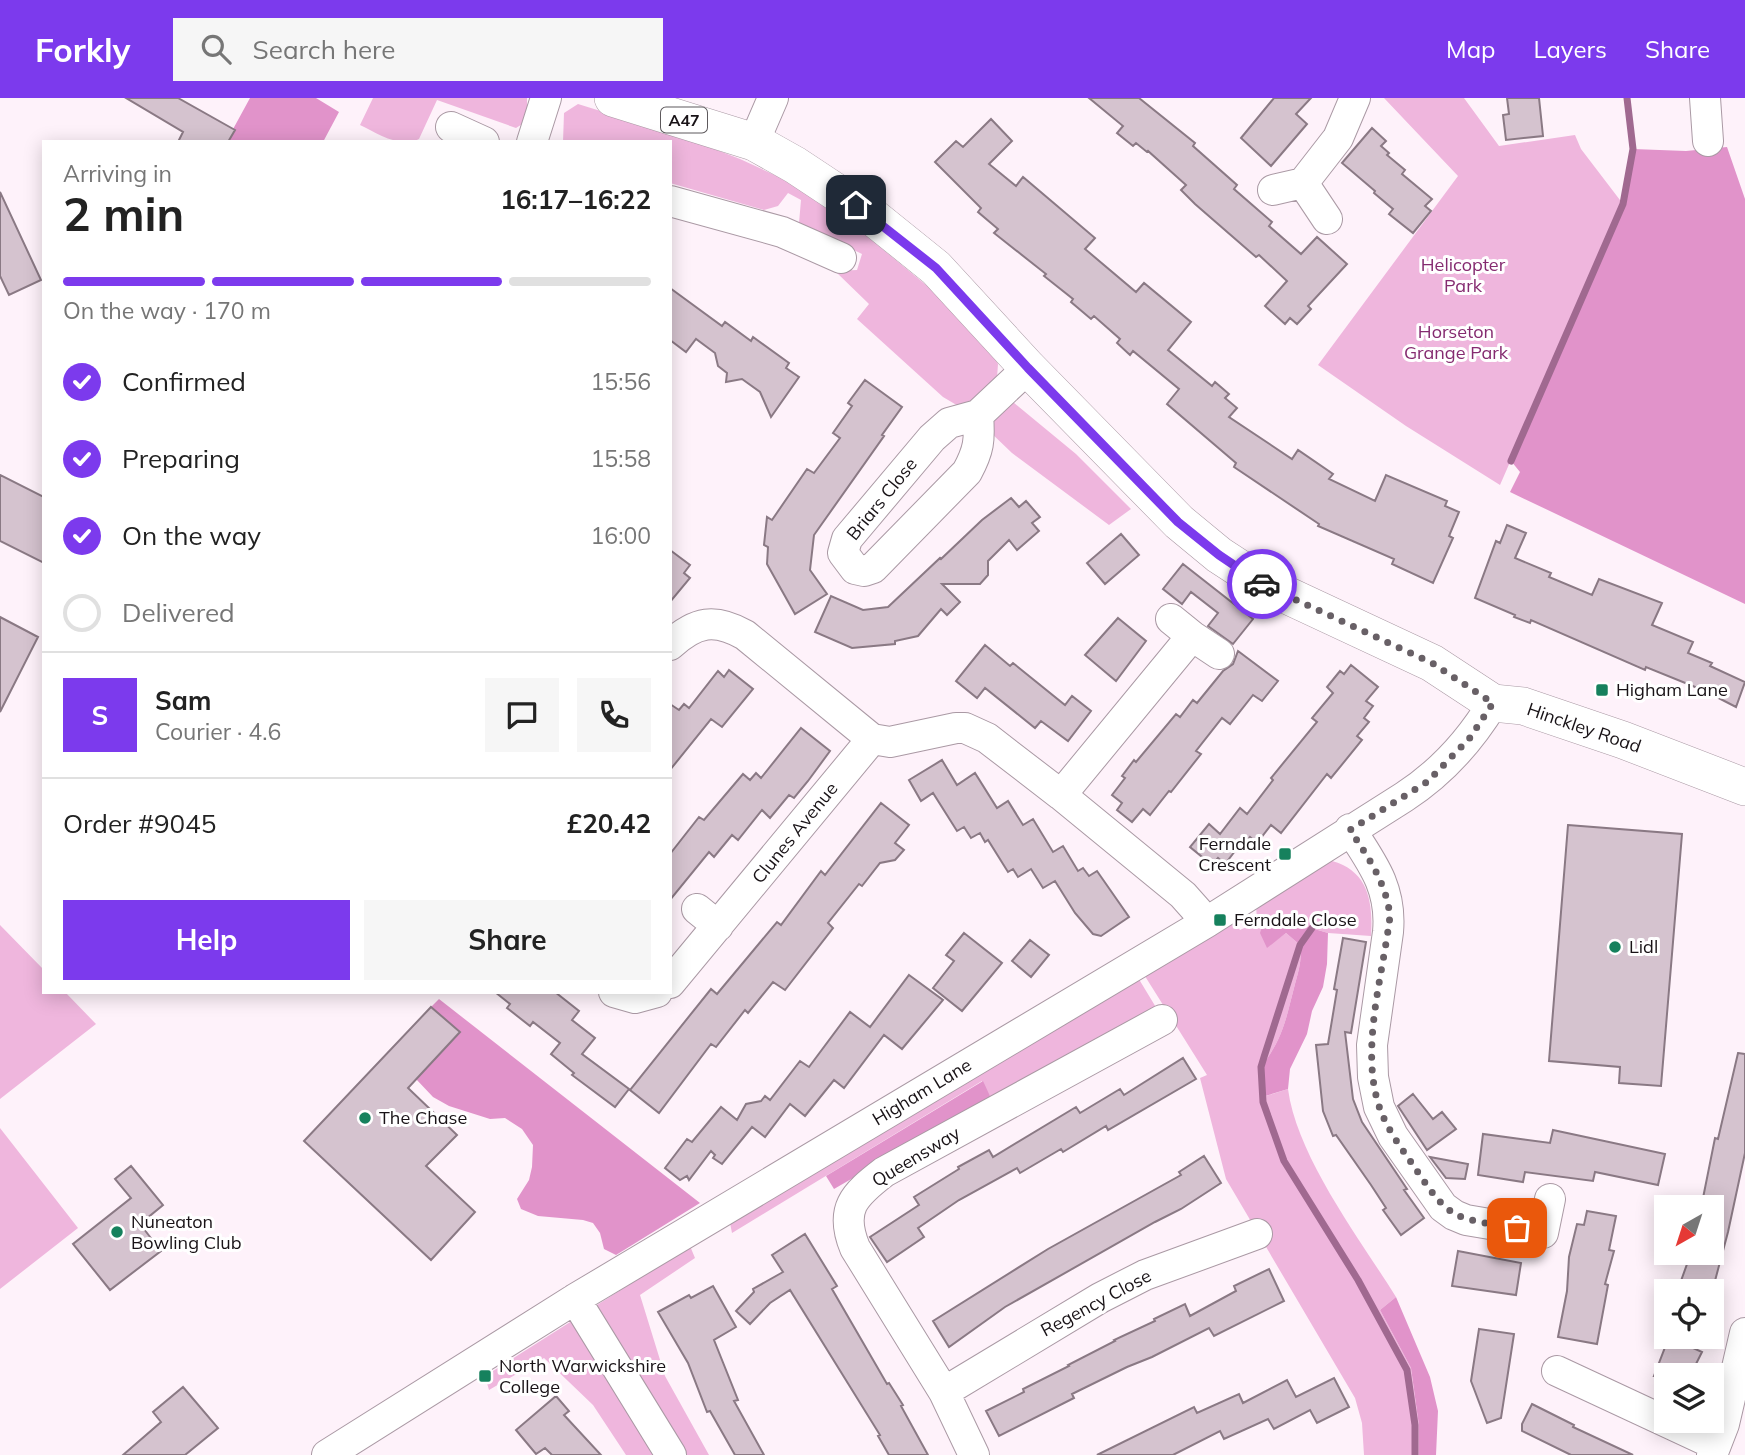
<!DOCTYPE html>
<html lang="en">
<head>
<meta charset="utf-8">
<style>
  :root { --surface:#fff; --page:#f6f6f6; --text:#222; --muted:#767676; --line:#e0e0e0; --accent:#7c3aed }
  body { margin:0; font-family:Mulish,sans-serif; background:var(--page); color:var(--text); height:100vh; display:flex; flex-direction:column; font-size:26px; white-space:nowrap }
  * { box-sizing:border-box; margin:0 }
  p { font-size:23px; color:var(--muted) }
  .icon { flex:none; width:38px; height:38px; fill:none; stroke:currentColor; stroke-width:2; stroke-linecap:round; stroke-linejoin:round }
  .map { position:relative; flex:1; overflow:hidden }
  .sheet { position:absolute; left:42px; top:42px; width:630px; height:854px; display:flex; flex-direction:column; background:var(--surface); border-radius:0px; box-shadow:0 4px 18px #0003 }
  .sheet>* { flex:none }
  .needle { width:46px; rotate:219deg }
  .tools { position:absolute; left:1654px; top:1097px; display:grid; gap:14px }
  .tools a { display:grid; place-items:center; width:70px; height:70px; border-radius:0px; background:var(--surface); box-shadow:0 4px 18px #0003; font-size:35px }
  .pin { position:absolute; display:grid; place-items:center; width:60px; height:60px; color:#fff; margin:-30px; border-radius:14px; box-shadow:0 4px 10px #0006 }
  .courier { position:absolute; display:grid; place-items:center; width:70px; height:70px; margin:-35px; border:5px solid #7c3aed; border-radius:50%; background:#fff; color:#222; box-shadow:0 2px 9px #0007 }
  .summary em { font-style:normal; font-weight:700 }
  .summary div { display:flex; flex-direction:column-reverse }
  .summary { display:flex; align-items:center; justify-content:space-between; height:119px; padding:0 21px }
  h1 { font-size:46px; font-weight:700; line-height:52px }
  .bar { display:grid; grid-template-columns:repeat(4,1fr); gap:10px 7px; align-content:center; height:84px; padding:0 21px }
  .bar i { height:9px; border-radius:5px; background:var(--line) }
  .bar .selected { background:var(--accent) }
  .bar p { grid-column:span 4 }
  .line { display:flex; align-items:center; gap:18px; padding:0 21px; border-top:2px solid var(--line) }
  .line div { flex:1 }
  .round { display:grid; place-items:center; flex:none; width:74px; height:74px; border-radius:0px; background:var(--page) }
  ol { padding:0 21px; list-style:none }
  li { display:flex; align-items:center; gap:21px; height:77px }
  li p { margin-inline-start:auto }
  li .icon { padding:7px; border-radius:50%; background:var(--accent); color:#fff; stroke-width:4 }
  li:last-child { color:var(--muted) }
  li i { width:38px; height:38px; border:4px solid var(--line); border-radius:50% }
  .button { display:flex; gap:14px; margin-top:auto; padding:14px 21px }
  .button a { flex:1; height:80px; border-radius:0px; background:var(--accent); color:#fff; font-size:28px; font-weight:700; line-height:80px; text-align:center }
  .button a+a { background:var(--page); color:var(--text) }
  header { display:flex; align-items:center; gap:42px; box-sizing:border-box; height:98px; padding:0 35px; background:var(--accent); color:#fff }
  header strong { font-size:33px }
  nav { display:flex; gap:38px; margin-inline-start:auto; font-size:24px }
  .search { width:490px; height:63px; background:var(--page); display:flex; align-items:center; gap:18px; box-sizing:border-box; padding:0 24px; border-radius:0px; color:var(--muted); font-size:26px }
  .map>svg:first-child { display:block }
</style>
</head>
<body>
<header>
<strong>Forkly</strong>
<div class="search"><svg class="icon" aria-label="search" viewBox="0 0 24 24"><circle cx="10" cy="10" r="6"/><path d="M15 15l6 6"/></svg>Search here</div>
<nav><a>Map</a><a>Layers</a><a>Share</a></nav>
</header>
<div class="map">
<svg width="1745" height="1357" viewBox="0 0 1745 1357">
  <rect width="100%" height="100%" fill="#fef2fa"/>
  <path fill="#efb6dd" d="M373,0H527V23L516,30L437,2L419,41C400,51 377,35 360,27Z
    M1384,0H1464L1499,48L1575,37L1581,51L1623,106L1500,387L1406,328L1318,267L1458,78Z
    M578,6L681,38L740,61L781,80L835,112L937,196L991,253L998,266L997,280L965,312L943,299L857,221L869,206L835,173L857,172L862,156L799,125L801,102L788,95L778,108L764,112L670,85V44H563L564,15Z
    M1013,304L1076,356L1131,411L1109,427L1012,355L988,332L992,323Z
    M1332,763C1369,773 1373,805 1371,838L1328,835L1275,819L1267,849L1286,835L1300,847C1302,862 1299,871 1295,886C1286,920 1284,939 1261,969L1263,999L1288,991C1297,1059 1360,1141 1396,1199L1380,1212L1411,1270L1419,1328V1357H1364L1362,1325L1355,1300L1226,1081L1200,980L1207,977L1143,875L1230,821L1240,832L1257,824L1256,805L1322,765Z
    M0,827L44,872V894H65L96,926L0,1001Z
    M1137,878L1157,911L991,1000L982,983L732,1135L730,1125Z
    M0,1030L78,1130L0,1191Z
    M690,1148L695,1160L640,1197L665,1278L709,1357H626L593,1307L544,1260L489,1292L485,1278Z"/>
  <path fill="#e193ca" d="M250,0H316L339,14L323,44H226Z
    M1727,49L1745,101V506L1510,394L1520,374L1511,363L1623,106L1633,51L1686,53Z
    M1274,819L1328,835L1327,866L1323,889L1312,913L1307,936L1290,971L1288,991L1262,999L1261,969C1284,939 1286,920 1295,886C1299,871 1302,862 1300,847L1286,835L1267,850L1260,835L1264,823Z
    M439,901L700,1105L616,1157L604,1151L600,1135L593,1125L583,1122L538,1118L521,1111L517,1101L529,1082L532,1069L533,1047L522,1031L505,1020L490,1021L449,1008L433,999L416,981L459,934L431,909Z
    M983,983L991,1000L834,1091L826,1078Z
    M1396,1199L1430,1279L1438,1313L1436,1357H1419V1328L1411,1270L1380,1212Z"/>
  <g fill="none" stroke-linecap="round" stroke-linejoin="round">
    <path stroke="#a06990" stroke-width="7" d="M1511,363L1623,106L1633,51L1627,0
      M1312,830L1300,847L1264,959L1261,969L1263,1004L1284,1063L1358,1182L1407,1272L1415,1327V1357"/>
  </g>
  <path fill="#d5c3cf" stroke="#8a7984" stroke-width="2" d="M126,0H178L235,32L228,44H178L183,34Z
    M1089,0H1139L1195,45L1193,48L1237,87L1234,91L1272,124L1269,128L1301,156L1317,139L1347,166L1308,208L1311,211L1297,226L1290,220L1285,226L1265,208L1287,183L1259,157L1256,159L1195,106L1181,92L1186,87L1148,53L1147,54L1136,45L1133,48L1117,35L1123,28Z
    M1274,0H1311L1296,16L1307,26L1271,68L1241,40Z
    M1507,0H1539L1543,38L1506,42L1503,17L1509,16Z
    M991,21L1012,43L989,66L1016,88L1023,79L1095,140L1085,151L1136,194L1144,185L1191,224L1168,252L1212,288L1215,284L1229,296L1225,300L1237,310L1229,319L1292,361L1298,352L1333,376L1329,381L1375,403L1386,377L1447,403L1445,408L1459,414L1449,438L1453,440L1433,485L1392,466L1394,461L1318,428L1319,426L1234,369L1236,365L1167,306L1179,291L1133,253L1130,257L1117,245L1120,241L1094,218L1091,221L1071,204L1073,201L1044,178L1046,176L994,135L998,131L978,114L981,110L935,64L956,43L963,49Z
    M1372,30L1386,43L1381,48L1389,55L1387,57L1405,72L1402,76L1432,101L1425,108L1431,113L1413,135L1389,116L1393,111L1374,95L1375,93L1342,65Z
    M0,94L41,182L9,197L0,178Z
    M670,190L722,228L725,224L751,243L753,239L789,265L786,270L799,279L771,319L760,294L742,281L726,284L727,275L718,268L715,255L696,241L686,254L670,242Z
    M865,282L902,309L882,337L884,338L814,437L810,472L827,496L795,516L767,466L768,449L764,447L767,419L772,422L807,371L814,375L840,340L833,335L852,308L848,305Z
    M0,377L44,399V465L0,443Z
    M1011,400L1019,409L1026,403L1040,419L1032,425L1039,433L1017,452L1009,442L988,463V477L980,486H942L960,504L947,517L941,511L918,538L895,543V546L852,550L815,534L831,498L863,512L888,509L940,460L941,461L982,422Z
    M1507,427L1526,435L1515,460L1551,475L1549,479L1592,497L1599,481L1662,505L1652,527L1693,544L1688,555L1712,565L1710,568L1745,584L1736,609L1705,593L1646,569L1645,572L1531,522L1530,525L1514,519L1515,517L1475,500L1496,443L1500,445Z
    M1121,436L1139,457L1105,486L1087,465Z
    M670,452L690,467L684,475L690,480L670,504Z
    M1183,466L1253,521L1233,546L1208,528L1218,515L1191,494L1182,506L1163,491Z
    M0,519L38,539L0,614Z
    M1118,520L1146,543L1116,583L1085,557Z
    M985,547L1010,568L1013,565L1065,607L1072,598L1091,613L1068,643L1041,623L1035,630L985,590L977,600L956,583Z
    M1238,553L1278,583L1262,603L1253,597L1230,626L1222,620L1196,653L1201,656L1171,694L1169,693L1150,717L1143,711L1132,724L1117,712L1122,705L1112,697L1125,680L1122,678L1134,662L1136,664L1176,616L1180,619L1193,602L1197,605L1223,573L1233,566Z
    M1351,567L1378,589L1366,603L1373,608L1364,620L1369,624L1357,638L1362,642L1331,680L1327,676L1281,735L1271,727L1257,745L1250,739L1245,746L1242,744L1225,766L1218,760L1212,767L1190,749L1209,726L1220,736L1240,710L1247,716L1273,682L1271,680L1317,624L1312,620L1333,595L1327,589L1340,573L1344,576Z
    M729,572L753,591L722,629L711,621L670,672V606L679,612L684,606L689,610L718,573L724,579Z
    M801,630L830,653L808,683L794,700L789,697L770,720L762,712L738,742L732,737L714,759L709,754L670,802V756L699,719L704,722L743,676L750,682L756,675L761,680Z
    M942,662L957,687L975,675L997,710L1008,703L1023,727L1033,721L1053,754L1063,748L1078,773L1083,770L1089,778L1097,773L1129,819L1101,838L1093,836L1075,815L1055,783L1043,790L1031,771L1018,779L1013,771L1008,774L988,742L985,744L980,735L971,740L964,729L957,733L933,695L921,703L909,682Z
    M881,705L909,727L895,745L904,752L895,762L880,765L862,788L859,786L828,825L833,830L785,892L773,884L748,915L745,912L716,949L711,946L659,1015L630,992L711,891L717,896L777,824L781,827L821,773L825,777Z
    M1568,727L1682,736L1661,988L1619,985L1620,969L1549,963Z
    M964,835L1002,865L962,913L933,890L954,863L946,857Z
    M1343,840L1366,844L1351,935L1345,934L1353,1001L1362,1024L1407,1091L1404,1092L1424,1120L1401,1137L1383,1112L1386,1110L1371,1087L1336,1037L1333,1038L1323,1013L1316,947L1328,946L1337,892L1334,891Z
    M1030,842L1049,857L1031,879L1012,863Z
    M909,877L943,902L902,951L884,937L844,990L834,982L805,1018L790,1006L765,1039L752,1029L722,1066L713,1060L715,1057L711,1053L689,1082L687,1078L680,1082L665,1070L687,1041L692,1044L721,1009L737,1022L746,1006L761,1003L765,998L770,1002L800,963L809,969L850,914L870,929Z
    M495,894H555L579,913L572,922L595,940L582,956L629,991L615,1009L572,977L574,975L551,956L560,945L533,924L530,928L507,910L510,906Z
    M431,909L460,934L408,990L457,1037L426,1068L475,1114L431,1162L304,1043Z
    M1738,955L1745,956V1055L1728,1134L1712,1194H1677L1691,1155H1712V1110H1701L1715,1040L1718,1041Z
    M1183,960L1196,981L1108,1032L1106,1028L1063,1054L1061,1051L1020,1075L1017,1070L959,1102L918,1130L924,1139L887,1164L870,1139L919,1107L914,1099L959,1071L958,1069L989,1052L993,1059L1076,1009L1080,1015L1120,991L1124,997Z
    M1413,996L1433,1021L1442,1014L1456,1031L1427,1052L1398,1008Z
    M1553,1032L1665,1056L1658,1087L1595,1074L1593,1083L1525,1074L1523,1084L1478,1077L1483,1036L1550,1045Z
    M1204,1058L1221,1085L1181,1111L1155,1124L1005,1209L949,1249L933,1223L1048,1151L1181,1077L1179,1074Z
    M1430,1059L1468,1066L1465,1081L1446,1080Z
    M131,1068L163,1107L140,1126L161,1153L110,1192L73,1146L131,1100L115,1081Z
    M1587,1113L1616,1118L1609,1152L1614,1153L1605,1186L1608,1187L1597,1246L1558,1239L1567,1193L1569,1159L1577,1126L1584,1127Z
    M805,1136L837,1188L832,1191L887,1286L889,1285L903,1307L901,1308L928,1357H889L878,1338L880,1337L790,1192L770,1205L750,1226L736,1213L754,1194L753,1191L783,1174L772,1157Z
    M1458,1153L1521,1165L1516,1197L1452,1188Z
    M1269,1171L1284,1203L1214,1238L1209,1230L1152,1259L1127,1269L1072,1296L1074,1300L999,1338L986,1313L1024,1294L1023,1291L1069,1268L1068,1267L1115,1243L1114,1242L1155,1223L1154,1221L1185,1206L1190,1218L1236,1193L1234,1188Z
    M713,1188L736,1229L714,1242L738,1302L734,1303L764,1357H735L710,1313L707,1314L688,1265L658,1214L689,1197L691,1200Z
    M1479,1231L1514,1236L1501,1320L1487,1325L1471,1283Z
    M1669,1239H1698L1693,1250L1702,1254L1690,1278H1654Z
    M1334,1280L1349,1309L1317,1325L1310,1312L1274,1331L1268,1321L1224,1341L1220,1333L1173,1357H1097L1194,1309L1197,1315L1239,1296L1243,1305L1287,1282L1296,1299Z
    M183,1289L218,1330L185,1357H123L161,1324L153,1314Z
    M556,1298L569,1313L564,1317L601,1357H552L545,1350L536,1356L516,1332Z
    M1532,1306L1574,1327L1573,1329L1633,1357H1571L1522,1333V1326Z"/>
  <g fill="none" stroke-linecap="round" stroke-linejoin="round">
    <defs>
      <path id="minor" d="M1705,0L1708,43
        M451,29L484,44
        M532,44L546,0
        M754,44L773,0
        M1303,85L1338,40L1355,0
        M1273,92L1303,85L1327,121
        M670,103L782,134L841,160
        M978,317L949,325L932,340L847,441L843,455L855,471L864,473L873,470L967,374C979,352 980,342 978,317L1028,270
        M1171,521L1192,538L1219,556
        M670,547C696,523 715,520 745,537L872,641L890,644L956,630H965L987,640L1061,697L1183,797L1207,824
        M1061,697L1192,538
        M1350,731C1373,766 1392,791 1388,834L1372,947L1373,979L1379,1009L1393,1038L1443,1109L1454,1117L1466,1122L1543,1135L1550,1101
        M697,811L718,828
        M670,885L872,641
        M614,894L635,900L657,894
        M575,1201L671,1357
        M1557,1273L1716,1347
        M944,1294L1100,1200L1145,1177L1257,1136
        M327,1357L575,1201L1207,824L1404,699C1441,675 1470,643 1493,605
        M974,1357L944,1294L855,1150C839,1111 854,1097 884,1074L1162,922
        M1712,1357L1724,1326L1745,1235"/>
      <path id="major" d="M613,0L754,44L795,67L869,116L936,170L1028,270L1179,424L1219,457L1265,487L1432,565L1493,605L1523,608L1623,642L1745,689"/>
    </defs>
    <use href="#minor" stroke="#aa99a4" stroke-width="32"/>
    <use href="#major" stroke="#aa99a4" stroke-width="38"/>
    <use href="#minor" stroke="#fff" stroke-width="30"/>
    <use href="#major" stroke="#fff" stroke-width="37"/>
  </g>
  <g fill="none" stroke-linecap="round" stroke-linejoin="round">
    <path stroke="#686066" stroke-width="7" stroke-dasharray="0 12.6" d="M1262,486L1432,565L1493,605L1469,641L1427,684L1350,732C1368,759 1386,784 1390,818C1383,877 1360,950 1379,1008C1386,1029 1399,1047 1411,1064C1449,1121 1450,1120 1517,1130"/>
    <path stroke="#7c3aed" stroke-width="9" d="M856,107L936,170L1028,270L1178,424L1219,457L1262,486"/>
  </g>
  <g fill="#16815d" stroke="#fff" stroke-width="2.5">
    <rect x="1595" y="585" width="14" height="14" rx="3.5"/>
    <rect x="1278" y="749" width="14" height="14" rx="3.5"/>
    <rect x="1213" y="815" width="14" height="14" rx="3.5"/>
    <circle cx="1615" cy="849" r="7"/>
    <circle cx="365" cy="1020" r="7"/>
    <circle cx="117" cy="1134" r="7"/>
    <rect x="478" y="1271" width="14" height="14" rx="3.5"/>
  </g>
  <g text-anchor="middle" stroke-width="6" stroke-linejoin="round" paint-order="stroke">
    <rect fill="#fff" stroke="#5d595c" stroke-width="2" x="661" y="9.5" width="46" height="25" rx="5"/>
    <g font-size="16" font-weight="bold" fill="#181216">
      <text x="684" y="28">A47</text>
    </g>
    <g font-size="18" fill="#852b70" stroke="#fff">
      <text x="1463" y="173">Helicopter<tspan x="1463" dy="21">Park</tspan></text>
      <text x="1456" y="240">Horseton<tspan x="1456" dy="21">Grange Park</tspan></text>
    </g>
    <g font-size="18" fill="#181216" stroke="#fff">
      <text transform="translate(882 401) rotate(-51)" y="6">Briars Close</text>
      <text transform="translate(1584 630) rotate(19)" y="6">Hinckley Road</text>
      <text transform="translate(795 735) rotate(-51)" y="6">Clunes Avenue</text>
      <text transform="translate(922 994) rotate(-31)" y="6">Higham Lane</text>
      <text transform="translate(916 1059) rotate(-31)" y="6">Queensway</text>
      <text transform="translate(1096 1205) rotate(-28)" y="6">Regency Close</text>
    </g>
    <g font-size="18" fill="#181216" stroke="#fff" text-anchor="start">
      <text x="1616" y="598">Higham Lane</text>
      <text x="1271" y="752" text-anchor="end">Ferndale<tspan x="1271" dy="21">Crescent</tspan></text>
      <text x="1234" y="828">Ferndale Close</text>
      <text x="1629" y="855">Lidl</text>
      <text x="379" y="1026">The Chase</text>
      <text x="131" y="1130">Nuneaton<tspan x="131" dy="21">Bowling Club</tspan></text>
      <text x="499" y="1274">North Warwickshire<tspan x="499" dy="21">College</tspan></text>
    </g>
  </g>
</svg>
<div class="tools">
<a><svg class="needle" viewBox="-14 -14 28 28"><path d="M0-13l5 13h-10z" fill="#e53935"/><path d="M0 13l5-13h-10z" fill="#767676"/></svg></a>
<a><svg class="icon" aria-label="locate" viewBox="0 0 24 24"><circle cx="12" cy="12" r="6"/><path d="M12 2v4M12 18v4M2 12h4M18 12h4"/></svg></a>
<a><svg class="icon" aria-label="layers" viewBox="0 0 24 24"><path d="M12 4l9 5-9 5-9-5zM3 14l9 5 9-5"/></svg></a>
</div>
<div class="pin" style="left:1517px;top:1130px;background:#ea580c"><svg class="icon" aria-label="bag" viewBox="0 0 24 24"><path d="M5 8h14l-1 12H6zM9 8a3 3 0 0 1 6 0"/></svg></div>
<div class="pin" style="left:856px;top:107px;background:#1f2937"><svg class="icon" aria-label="home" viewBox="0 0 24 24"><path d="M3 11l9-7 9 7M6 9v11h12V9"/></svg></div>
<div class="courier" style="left:1262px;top:486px"><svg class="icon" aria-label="car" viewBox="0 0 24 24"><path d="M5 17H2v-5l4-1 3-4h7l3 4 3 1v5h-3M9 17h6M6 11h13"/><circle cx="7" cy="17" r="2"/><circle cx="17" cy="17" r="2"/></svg></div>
<section class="sheet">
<div class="summary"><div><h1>2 min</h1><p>Arriving in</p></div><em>16:17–16:22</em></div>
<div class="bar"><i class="selected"></i><i class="selected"></i><i class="selected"></i><i></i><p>On the way · 170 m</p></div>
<ol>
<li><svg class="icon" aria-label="check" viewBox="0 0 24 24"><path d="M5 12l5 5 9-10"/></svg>Confirmed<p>15:56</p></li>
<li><svg class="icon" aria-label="check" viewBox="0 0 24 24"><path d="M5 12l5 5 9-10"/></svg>Preparing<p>15:58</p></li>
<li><svg class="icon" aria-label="check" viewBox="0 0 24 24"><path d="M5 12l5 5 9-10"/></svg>On the way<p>16:00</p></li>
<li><i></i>Delivered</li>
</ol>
<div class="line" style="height:126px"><b class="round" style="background:var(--accent);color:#fff">S</b><div><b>Sam</b><p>Courier · 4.6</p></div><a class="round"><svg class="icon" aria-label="chat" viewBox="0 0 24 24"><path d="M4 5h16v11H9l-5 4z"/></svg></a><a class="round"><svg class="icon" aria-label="phone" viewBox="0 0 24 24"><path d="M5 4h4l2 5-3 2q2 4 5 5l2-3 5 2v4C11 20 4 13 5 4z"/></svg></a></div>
<div class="line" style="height:91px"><div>Order #9045</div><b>£20.42</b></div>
<div class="button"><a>Help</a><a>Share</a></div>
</section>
</div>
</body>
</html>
